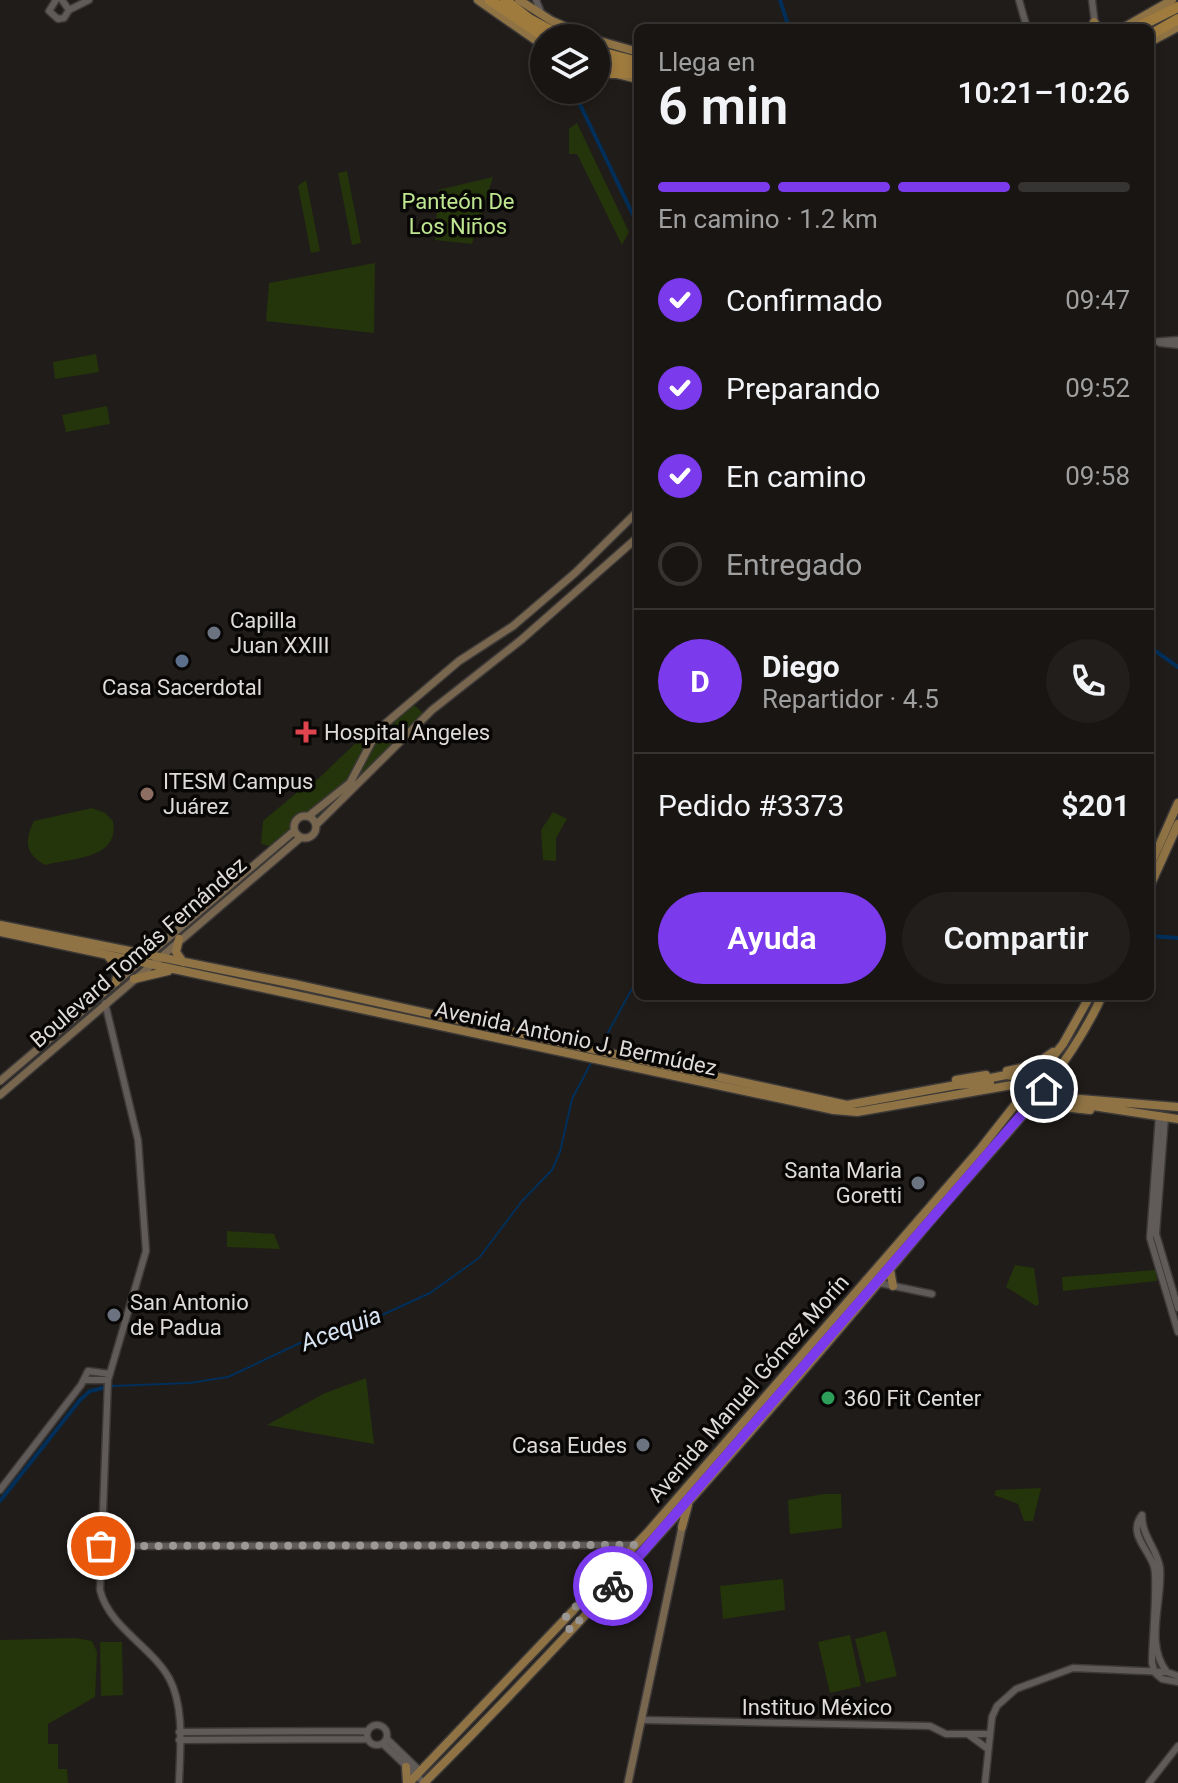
<!DOCTYPE html>
<html lang="es">
<head>
<meta charset="utf-8">
<style>
  :root { --surface:#181513; --page:#211e1c; --text:#f1f3f6; --muted:#9f9fa0; --line:#363433; --accent:#7c3aed }
  body { margin:0; font-family:Roboto,sans-serif; background:var(--page); color:var(--text); height:100vh; display:flex; flex-direction:column; font-size:30px; white-space:nowrap }
  * { box-sizing:border-box; margin:0 }
  p { font-size:26px; color:var(--muted) }
  .icon { flex:none; width:44px; height:44px; fill:none; stroke:currentColor; stroke-width:2; stroke-linecap:round; stroke-linejoin:round }
  .map { position:relative; flex:1; overflow:hidden }
  .sheet { position:absolute; left:634px; top:24px; width:520px; height:976px; display:flex; flex-direction:column; background:var(--surface); border-radius:12px; box-shadow:0 4px 12px #0003,0 0 0 2px var(--line) }
  .sheet>* { flex:none }
  .buttons { position:absolute; left:530px; top:24px; display:grid; gap:16px }
  .buttons a { display:grid; place-items:center; width:80px; height:80px; border-radius:50%; background:var(--surface); box-shadow:0 4px 12px #0003,0 0 0 2px var(--line); font-size:40px }
  .pin { position:absolute; display:grid; place-items:center; width:68px; height:68px; color:#fff; margin:-34px; border:4px solid #fff; border-radius:50%; box-shadow:0 2px 8px #0007 }
  .courier { position:absolute; display:grid; place-items:center; width:80px; height:80px; margin:-40px; border:6px solid #7c3aed; border-radius:50%; background:#fff; color:#222; box-shadow:0 2px 10px #0007 }
  .summary em { font-style:normal; font-weight:600 }
  .summary div { display:flex; flex-direction:column-reverse }
  .summary { display:flex; align-items:center; justify-content:space-between; height:136px; padding:0 24px }
  h1 { font-size:52px; font-weight:600; line-height:60px }
  .bar { display:grid; grid-template-columns:repeat(4,1fr); gap:12px 8px; align-content:center; height:96px; padding:0 24px }
  .bar i { height:10px; border-radius:6px; background:var(--line) }
  .bar .on { background:var(--accent) }
  .bar p { grid-column:span 4 }
  .line { display:flex; align-items:center; gap:20px; padding:0 24px; border-top:2px solid var(--line) }
  .line div { flex:1 }
  .round { display:grid; place-items:center; flex:none; width:84px; height:84px; border-radius:42px; background:var(--page) }
  ol { padding:0 24px; list-style:none }
  li { display:flex; align-items:center; gap:24px; height:88px }
  li p { margin-inline-start:auto }
  li .icon { padding:8px; border-radius:50%; background:var(--accent); color:#fff; stroke-width:4 }
  li:last-child { color:var(--muted) }
  li i { width:44px; height:44px; border:4px solid var(--line); border-radius:50% }
  .action { display:flex; gap:16px; margin-top:auto; padding:16px 24px }
  .action a { flex:1; height:92px; border-radius:48px; background:var(--accent); color:#fff; font-size:32px; font-weight:600; line-height:92px; text-align:center }
  .action a+a { background:var(--page); color:var(--text) }
  .map>svg:first-child { display:block }
</style>
</head>
<body>
<div class="map">
<svg width="1178" height="1783" viewBox="0 0 1178 1783">
  <rect width="100%" height="100%" fill="#201c19"/>
  <path fill="#24340b" d="M577,123L629,232L622,245L577,154H569V129Z
    M347,171L361,243L352,245L338,173Z
    M493,177L472,244L435,240L438,190Z
    M306,180L320,251L311,253L298,186Z
    M375,263L374,333L266,321L269,283Z
    M96,354L99,372L55,379L53,362Z
    M107,406L110,424L66,432L62,415Z
    M413,704L424,714C386,747 356,786 318,819L317,816L348,789L382,732Z
    M364,735H371L347,782L310,812L297,817L287,833L270,846L261,844L263,821L314,778L317,780Z
    M92,808L105,813L113,821C120,859 73,858 45,865C25,854 24,841 34,821Z
    M553,812L567,819L556,838V861L543,860L541,830Z
    M227,1231L274,1234L280,1249L227,1247Z
    M1015,1265L1034,1268L1039,1304L1036,1306L1006,1287Z
    M1156,1270L1157,1281L1063,1291L1062,1277Z
    M366,1378L374,1444L267,1425L325,1393Z
    M1041,1488L1033,1521H1024L1018,1504L994,1495L996,1490Z
    M824,1494H841L842,1528L790,1534L788,1500Z
    M783,1579L785,1610L723,1619L720,1586Z
    M886,1631L897,1676L866,1683L855,1639Z
    M850,1635L861,1686L830,1693L818,1642Z
    M76,1638L92,1641L97,1652L95,1697L48,1724V1744H58V1769H67L68,1783H0V1640Z
    M100,1642H122L123,1695L101,1696Z"/>
  <g fill="none" stroke-linecap="round" stroke-linejoin="round">
    <path stroke="#012f59" stroke-width="2" d="M600,1047L638,978
      M112,1386L189,1383L228,1377L300,1343L382,1315L430,1293L479,1258L522,1201L552,1170L560,1152L572,1099L591,1063"/>
    <path stroke="#012f59" stroke-width="4" d="M780,0L789,28
      M573,90L636,221
      M1150,647L1178,667
      M1150,936L1178,938
      M0,1501L80,1400L90,1391L112,1386"/>
    <defs>
      <path id="tertiary" d="M56,0L49,11L58,19L64,18L69,10L62,0
        M536,0L542,15
        M1019,0L1027,28
        M1092,0L1095,24
        M69,10L89,0
        M1150,342L1178,340
        M1160,343L1178,345
        M105,1003L138,1140L146,1251L108,1380L100,1590C109,1627 151,1646 169,1678C185,1707 180,1751 179,1783
        M1159,1115L1150,1238L1178,1332
        M1165,1117L1156,1234L1178,1308
        M865,1280L932,1294
        M85,1380H108
        M0,1490L81,1385L88,1371L110,1374
        M1142,1515C1127,1534 1149,1549 1154,1567C1158,1582 1152,1642 1152,1663L1155,1673
        M1142,1515C1142,1537 1157,1548 1160,1568C1163,1601 1144,1643 1167,1672
        M101,1546L635,1545
        M1155,1673L1162,1679L1178,1682
        M644,1720L930,1726L946,1734H988
        M367 1735a10 10 0 1 1 20 0a10 10 0 1 1-20 0Z
        M179,1732L368,1731
        M969,1735L988,1749
        M387,1739L420,1771
        M179,1740L368,1739
        M383,1744L424,1783
        M985,1783L992,1717L997,1706L1016,1689L1073,1668L1167,1672L1178,1676
        M1149,1783L1178,1746"/>
      <path id="secondary" d="M310,815L350,783L371,743L386,723L459,661L513,626L575,573L638,511
        M294 827a11 11 0 1 1 22 0a11 11 0 1 1-22 0Z
        M317,824L432,710L521,640L638,537
        M0,1081L293,832
        M0,1095L300,838
        M628,1783L683,1523"/>
      <path id="primary" d="M478,0L544,46
        M519,0L552,21L591,38
        M1094,22L1098,28
        M1123,28L1172,0
        M596,40L638,52
        M1150,42L1178,27
        M596,69L638,79
        M1150,866L1178,803
        M1150,886L1178,824
        M0,925L294,984L847,1105L956,1085L990,1083
        M0,932L834,1110L857,1112L1012,1085L1060,1101L1178,1119
        M179,939L176,952L183,962
        M108,956L118,968L116,982
        M134,979L168,971
        M1007,1071L1034,1065L1053,1052
        M1058,1072L1057,1088L1068,1098
        M956,1080L986,1075
        M981,1080L1006,1075L1051,1081
        M1080,1099L1178,1107
        M1030,1111L1045,1105L1090,1110
        M890,1270L893,1286
        M682,1527L688,1505
        M406,1767L407,1783
        M409,1783L648,1532L981,1148L1063,1044L1090,996
        M424,1783C601,1606 766,1418 926,1226C988,1151 1061,1085 1102,996"/>
      <path id="trunk" d="M490,0L546,38
        M505,0L529,19L564,38
        M1136,28L1178,7
        M1150,35L1178,19
        M596,51L638,62
        M596,59L638,70
        M611,73H633"/>
    </defs>
    <use href="#tertiary" stroke="#3c3938" stroke-width="9"/>
    <use href="#secondary" stroke="#3c3938" stroke-width="10"/>
    <use href="#primary" stroke="#3c3938" stroke-width="11"/>
    <use href="#trunk" stroke="#3c3938" stroke-width="13"/>
    <use href="#tertiary" stroke="#605b58" stroke-width="6"/>
    <use href="#secondary" stroke="#78674e" stroke-width="7"/>
    <use href="#primary" stroke="#8f7344" stroke-width="8"/>
    <use href="#trunk" stroke="#9f7b3e" stroke-width="10"/>
  </g>
  <g fill="none" stroke-linecap="round" stroke-linejoin="round">
    <path stroke="#9c9896" stroke-width="8" stroke-dasharray="0 14.4" d="M101,1546L635,1545L564,1619L570,1630L613,1586"/>
    <path stroke="#7c3aed" stroke-width="10" d="M613,1586L1044,1089"/>
  </g>
  <g fill="#6b7280" stroke="#080706" stroke-width="3">
    <circle cx="214" cy="633" r="8"/>
    <circle cx="918" cy="1183" r="8"/>
    <circle cx="114" cy="1315" r="8"/>
    <circle cx="643" cy="1445" r="8"/>
  </g>
  <circle fill="#5c6f8a" stroke="#080706" stroke-width="3" cx="182" cy="661" r="8"/>
  <path fill="#e0444e" stroke="#080706" stroke-width="3" d="M302 720h8v8h8v8h-8v8h-8v-8h-8v-8h8z"/>
  <circle fill="#8d6e63" stroke="#080706" stroke-width="3" cx="147" cy="794" r="8"/>
  <circle fill="#2e9e5b" stroke="#080706" stroke-width="3" cx="828" cy="1398" r="8"/>
  <g text-anchor="middle" stroke-width="7" stroke-linejoin="round" paint-order="stroke">
    <g font-size="22" fill="#bfe690" stroke="#080706">
      <text x="458" y="209">Panteón De<tspan x="458" dy="25">Los Niños</tspan></text>
    </g>
    <g font-size="22" fill="#dedbd9" stroke="#080706" text-anchor="start">
      <text x="230" y="628">Capilla<tspan x="230" dy="25">Juan XXIII</tspan></text>
      <text x="182" y="695" text-anchor="middle">Casa Sacerdotal</text>
      <text x="324" y="740">Hospital Angeles</text>
      <text x="163" y="789">ITESM Campus<tspan x="163" dy="25">Juárez</tspan></text>
      <text x="902" y="1178" text-anchor="end">Santa Maria<tspan x="902" dy="25">Goretti</tspan></text>
      <text x="130" y="1310">San Antonio<tspan x="130" dy="25">de Padua</tspan></text>
      <text x="844" y="1406">360 Fit Center</text>
      <text x="627" y="1453" text-anchor="end">Casa Eudes</text>
    </g>
    <g font-size="22" fill="#dedbd9" stroke="#080706">
      <text transform="translate(138 952) rotate(-41)" y="8">Boulevard Tomás Fernández</text>
      <text transform="translate(576 1038) rotate(12)" y="8">Avenida Antonio J. Bermúdez</text>
      <text transform="translate(748 1388) rotate(-49)" y="8">Avenida Manuel Gómez Morín</text>
      <text x="817" y="1715">Instituo México</text>
    </g>
    <g font-size="24" font-style="italic" fill="#d8e4f2" stroke="#080706">
      <text transform="translate(341 1329) rotate(-21)" y="8">Acequia</text>
    </g>
  </g>
</svg>
<div class="buttons">
<a><svg class="icon" aria-label="layers" viewBox="0 0 24 24"><path d="M12 4l9 5-9 5-9-5zM3 14l9 5 9-5"/></svg></a>
</div>
<div class="pin" style="left:101px;top:1546px;background:#ea580c"><svg class="icon" aria-label="bag" viewBox="0 0 24 24"><path d="M5 8h14l-1 12H6zM9 8a3 3 0 0 1 6 0"/></svg></div>
<div class="pin" style="left:1044px;top:1089px;background:#1f2937"><svg class="icon" aria-label="home" viewBox="0 0 24 24"><path d="M3 11l9-7 9 7M6 9v11h12V9"/></svg></div>
<div class="courier" style="left:613px;top:1586px"><svg class="icon" aria-label="bike" viewBox="0 0 24 24"><circle cx="6" cy="16" r="4"/><circle cx="18" cy="16" r="4"/><path d="M6 16l4-8h5l3 8M10 8l3 8H6M13 5h3"/></svg></div>
<section class="sheet">
<div class="summary"><div><h1>6 min</h1><p>Llega en</p></div><em>10:21–10:26</em></div>
<div class="bar"><i class="on"></i><i class="on"></i><i class="on"></i><i></i><p>En camino · 1.2 km</p></div>
<ol>
<li><svg class="icon" aria-label="check" viewBox="0 0 24 24"><path d="M5 12l5 5 9-10"/></svg>Confirmado<p>09:47</p></li>
<li><svg class="icon" aria-label="check" viewBox="0 0 24 24"><path d="M5 12l5 5 9-10"/></svg>Preparando<p>09:52</p></li>
<li><svg class="icon" aria-label="check" viewBox="0 0 24 24"><path d="M5 12l5 5 9-10"/></svg>En camino<p>09:58</p></li>
<li><i></i>Entregado</li>
</ol>
<div class="line" style="height:144px"><b class="round" style="background:var(--accent);color:#fff">D</b><div><b>Diego</b><p>Repartidor · 4.5</p></div><a class="round"><svg class="icon" aria-label="phone" viewBox="0 0 24 24"><path d="M5 4h4l2 5-3 2q2 4 5 5l2-3 5 2v4C11 20 4 13 5 4z"/></svg></a></div>
<div class="line" style="height:104px"><div>Pedido #3373</div><b>$201</b></div>
<div class="action"><a>Ayuda</a><a>Compartir</a></div>
</section>
</div>
</body>
</html>
